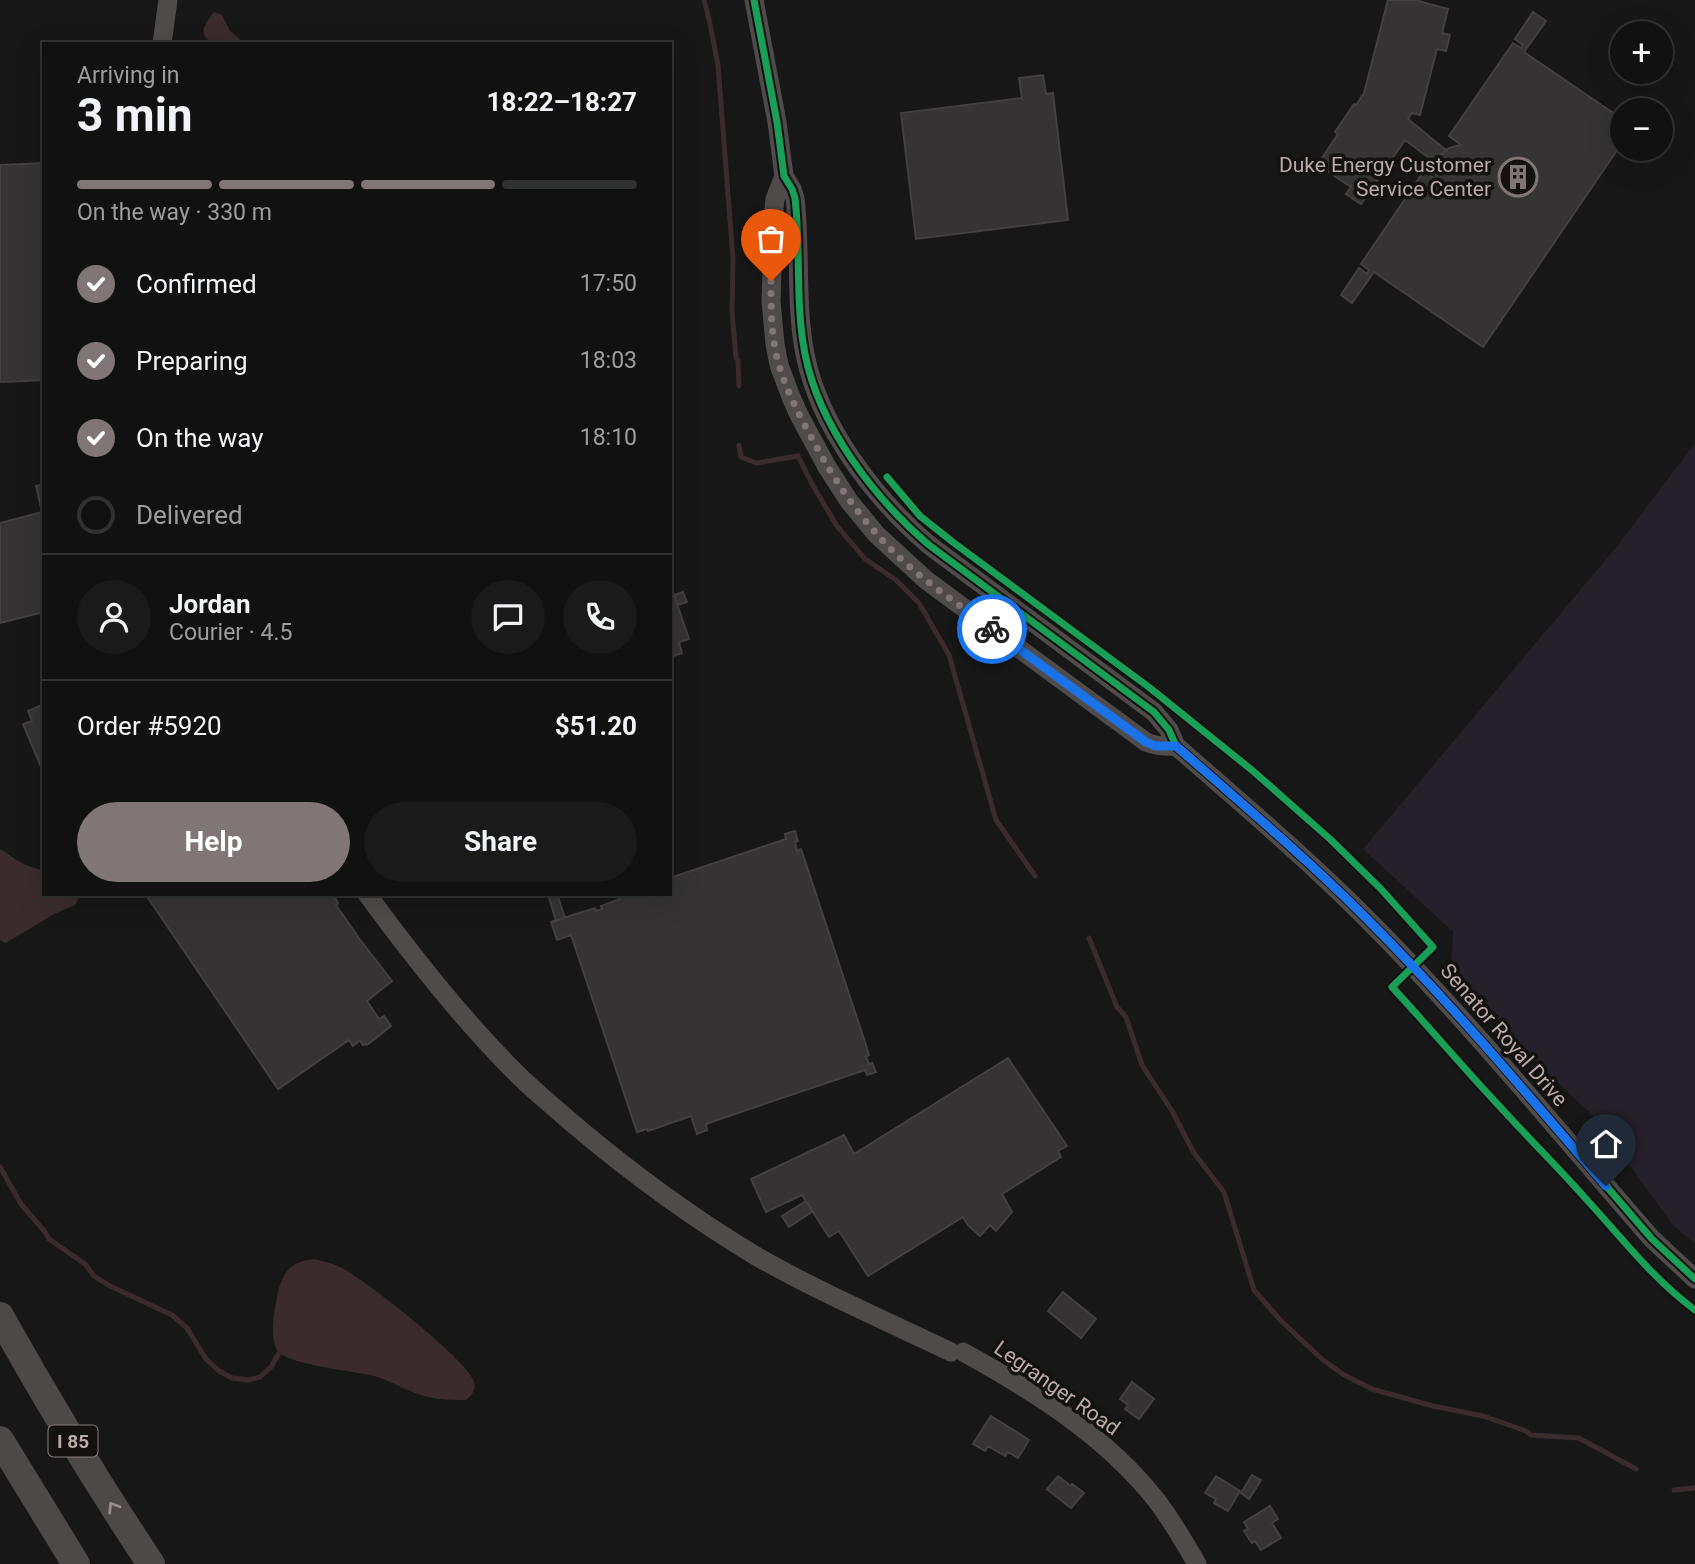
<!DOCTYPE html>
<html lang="en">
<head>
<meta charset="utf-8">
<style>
  :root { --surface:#111; --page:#1a1a1a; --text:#f1f3f6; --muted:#9c9d9f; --line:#303131; --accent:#807675 }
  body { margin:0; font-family:Roboto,sans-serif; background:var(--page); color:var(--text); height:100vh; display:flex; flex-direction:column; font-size:26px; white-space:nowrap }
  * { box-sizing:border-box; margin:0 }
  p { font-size:23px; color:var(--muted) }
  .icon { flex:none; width:38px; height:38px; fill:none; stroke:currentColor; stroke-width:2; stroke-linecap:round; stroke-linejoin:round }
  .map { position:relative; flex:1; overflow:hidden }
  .side { position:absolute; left:42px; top:42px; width:630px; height:854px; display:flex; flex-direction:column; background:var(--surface); border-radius:0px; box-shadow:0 7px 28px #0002,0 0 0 2px var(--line) }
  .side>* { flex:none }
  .tools { position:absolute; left:1610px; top:21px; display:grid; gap:14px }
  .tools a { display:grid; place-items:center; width:63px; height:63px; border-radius:50%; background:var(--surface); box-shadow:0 7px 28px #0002,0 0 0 2px var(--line); font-size:35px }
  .pin { position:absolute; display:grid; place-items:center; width:60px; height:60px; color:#fff; margin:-72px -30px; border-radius:50% 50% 50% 0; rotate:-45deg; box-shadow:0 0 7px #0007 }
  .pin .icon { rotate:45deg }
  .courier { position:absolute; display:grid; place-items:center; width:70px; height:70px; margin:-35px; border:5px solid #1a73e8; border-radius:50%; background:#fff; color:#222; box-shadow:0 2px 9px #0007 }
  .summary em { font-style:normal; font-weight:700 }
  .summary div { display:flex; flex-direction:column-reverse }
  .summary { display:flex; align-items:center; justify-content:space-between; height:119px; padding:0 35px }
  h1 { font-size:46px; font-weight:700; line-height:52px }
  .bar { display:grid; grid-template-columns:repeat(4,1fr); gap:10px 7px; align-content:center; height:84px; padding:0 35px }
  .bar i { height:9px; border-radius:5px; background:var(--line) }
  .bar .on { background:var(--accent) }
  .bar p { grid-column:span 4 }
  .line { display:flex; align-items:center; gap:18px; padding:0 35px; border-top:2px solid var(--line) }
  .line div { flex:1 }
  .round { display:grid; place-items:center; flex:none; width:74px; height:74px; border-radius:37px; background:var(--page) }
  ol { padding:0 35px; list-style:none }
  li { display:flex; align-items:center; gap:21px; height:77px }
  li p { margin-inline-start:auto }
  li .icon { padding:7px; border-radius:50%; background:var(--accent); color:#fff; stroke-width:4 }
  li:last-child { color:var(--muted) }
  li i { width:38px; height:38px; border:4px solid var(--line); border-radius:50% }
  .action { display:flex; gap:14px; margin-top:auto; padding:14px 35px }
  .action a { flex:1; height:80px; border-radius:42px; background:var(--accent); color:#fff; font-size:28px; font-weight:700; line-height:80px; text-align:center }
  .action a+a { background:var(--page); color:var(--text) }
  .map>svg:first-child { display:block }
</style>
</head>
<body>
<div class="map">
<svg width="1695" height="1564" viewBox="0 0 1695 1564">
  <rect width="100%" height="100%" fill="#171717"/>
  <path fill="#252029" d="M1695,443V1244L1673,1225L1593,1116L1497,1025L1451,966L1453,932L1363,849L1618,545Z"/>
  <path fill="#3b2b2d" d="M214,12L222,15L230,31L246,44H212C210,41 206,39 205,36C200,28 210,18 214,12Z
    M0,849L23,864L44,871V894H78L79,897L75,905L54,914L6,943L0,940Z
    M314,1259C322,1261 332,1263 340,1267C362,1277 470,1362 474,1382C476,1390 472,1395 466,1400C452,1400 437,1400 424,1396C407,1391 391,1381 374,1376C355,1371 286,1365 277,1350C269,1337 275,1306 278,1292C284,1270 291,1262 314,1259Z"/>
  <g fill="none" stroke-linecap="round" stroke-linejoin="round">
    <path stroke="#3b2b2d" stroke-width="5" d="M704,0L709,19L718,65L733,259L732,311L736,358L738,360L739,386
      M739,445L741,457L756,463L798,456L812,484L837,526L865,559L896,580L919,603L949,655L996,820L1035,876
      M1089,938L1117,1007L1126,1017L1142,1065L1172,1111L1194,1153L1224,1192L1254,1290L1281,1321L1323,1360L1344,1375L1372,1389L1433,1406L1483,1416L1526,1431L1531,1435L1579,1438L1636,1469
      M0,1167L21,1204L45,1232L49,1239L85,1264L94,1276L110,1286L172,1315L187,1328L206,1359L219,1371L232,1378L248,1380L260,1377L271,1367L279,1353
      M1674,1490L1695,1488"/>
  </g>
  <path fill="#353333" stroke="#43403f" stroke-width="2" d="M1388,0H1415L1448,9L1442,33L1450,35L1446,51L1437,49L1420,115L1412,113L1408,119L1446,150L1440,156L1436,163L1405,140L1361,204L1346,194L1351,187L1321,167L1325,160L1322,158L1338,134L1335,132L1354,104L1356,105L1364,93Z
    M1533,12L1546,21L1524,52L1622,119V143L1483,347L1374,272L1352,303L1341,295L1359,268L1367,274L1369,270L1361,264L1424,171L1437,180L1435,167L1440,156L1449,148L1461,145L1449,136L1513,43L1521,48L1523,45L1515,39Z
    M1043,75L1046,94L1053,93L1068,220L916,239L901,113L1022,98L1019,78Z
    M44,163V380L0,382V165Z
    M44,484V612L0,623V523L42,512L36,486Z
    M670,583L689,639L679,642L682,653L670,657Z
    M683,592L687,602L678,605L674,595Z
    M44,704V774L23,724L32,721L28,711Z
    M795,831L798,841L795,842L797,851L801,849L865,1042L869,1055L866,1057L869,1064L872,1063L876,1072L867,1075L865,1070L723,1118L706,1124L707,1130L697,1134L691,1116L648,1131L647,1129L637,1132L571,935L557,940L551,922L595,908L596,911L602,909L601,906L620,899L619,896L623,894H670V878L786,839L785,834Z
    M154,894H333L338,903L336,905L361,941L392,981L367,1001L379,1019L384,1016L391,1026L367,1045L366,1044L363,1045L360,1040L353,1046L349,1040L278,1089L148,898Z
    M548,894H557L565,918L556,921Z
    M1008,1058L1067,1146L1058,1151L1061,1157L1002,1194L1012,1212L996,1231L990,1225L980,1236L968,1225L963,1217L868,1276L839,1231L829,1237L802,1195L766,1212L751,1179L844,1135L854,1154Z
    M806,1201L813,1211L789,1227L782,1216Z
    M1063,1292L1096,1319L1081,1338L1048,1311Z
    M1132,1382L1154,1399L1139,1419L1125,1409L1128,1405L1120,1399Z
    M991,1416L1029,1440L1018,1458L1008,1452L1005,1456L988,1446L985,1451L973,1444Z
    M1252,1475L1261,1480L1249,1499L1241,1493Z
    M1058,1476L1071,1486L1072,1484L1084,1493L1071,1508L1047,1489Z
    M1216,1476L1240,1491L1228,1511L1214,1503L1216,1499L1205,1493Z
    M1270,1506L1278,1519L1272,1523L1281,1538L1261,1550L1255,1541L1252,1543L1244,1531L1248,1529L1244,1522Z"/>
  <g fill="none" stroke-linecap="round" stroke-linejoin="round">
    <path stroke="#504b4b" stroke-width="19" d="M754,0L777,122L784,176L792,189L795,198C801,250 795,303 805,354C819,426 874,498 929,545L1154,712L1169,730L1176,746C1240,802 1305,857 1365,917C1467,1019 1558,1131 1652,1239L1695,1279
      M162,44L168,0
      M784,176L775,199L774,209L771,301L775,344L779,365L791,397L799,415L827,467L849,501L876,534L926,580L1146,742C1156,746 1165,747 1176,746
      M367,894C413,957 461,1018 516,1073C534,1091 553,1106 572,1123C630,1172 691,1217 756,1256C819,1292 886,1321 951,1352
      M963,1352C1034,1391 1107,1437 1157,1501C1172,1521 1185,1543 1197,1564"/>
    <path stroke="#4d4948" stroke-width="28" d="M0,1316C47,1400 97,1483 151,1564
      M0,1440L76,1564"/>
    <defs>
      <path id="cycleway" d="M754,0L777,122L784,176L792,189L795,198C801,250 795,303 805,354C819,426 874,498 929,545L1154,712L1169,730L1176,746C1240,802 1305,857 1365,917C1467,1019 1558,1131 1652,1239L1695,1279
        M887,477L920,516L954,543L1150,688L1253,771L1330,839L1381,889L1433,947L1392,987C1430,1028 1465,1070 1503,1110C1530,1140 1560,1169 1587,1200C1622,1238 1653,1279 1695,1310"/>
    </defs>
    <use href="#cycleway" stroke="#131211" stroke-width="11"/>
    <use href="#cycleway" stroke="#1a9f57" stroke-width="7"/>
  </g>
  <defs><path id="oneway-chevron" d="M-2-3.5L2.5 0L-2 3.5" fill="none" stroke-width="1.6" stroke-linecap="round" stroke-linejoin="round" transform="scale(1.75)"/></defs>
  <use stroke="#998c8a" href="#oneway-chevron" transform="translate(113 1507) rotate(-122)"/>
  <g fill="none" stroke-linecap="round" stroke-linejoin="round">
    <path stroke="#807675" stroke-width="7" stroke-dasharray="0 12.6" d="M771,281C771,309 771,338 779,365C786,389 797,411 809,433C836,484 861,521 903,561C931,586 962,607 992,629"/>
    <path stroke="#1a73e8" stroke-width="9" d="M992,629L1146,742L1155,746H1176C1240,802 1305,857 1365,917C1450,1002 1528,1095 1606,1186"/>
  </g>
  <defs>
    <symbol id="building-ring" viewBox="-11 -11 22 22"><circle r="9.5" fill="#131211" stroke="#807675" stroke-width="1.5"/><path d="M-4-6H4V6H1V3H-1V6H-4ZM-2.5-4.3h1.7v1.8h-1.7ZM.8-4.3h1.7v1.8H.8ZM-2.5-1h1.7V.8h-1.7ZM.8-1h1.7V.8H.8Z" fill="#807675"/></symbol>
  </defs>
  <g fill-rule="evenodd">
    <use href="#building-ring" x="1496" y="155" width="44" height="44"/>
  </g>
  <g text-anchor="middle" stroke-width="7" stroke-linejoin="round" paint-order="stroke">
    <rect fill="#131211" stroke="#877c7a" stroke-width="2" x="48.5" y="1425.5" width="49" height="31" rx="5"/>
    <g font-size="19" font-weight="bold" fill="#b9a9a7">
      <text x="73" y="1448">I 85</text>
    </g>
    <g font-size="21" fill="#b9a9a7" stroke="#131211" text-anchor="end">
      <text x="1491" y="172">Duke Energy Customer<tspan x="1491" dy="24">Service Center</tspan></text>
    </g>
    <g font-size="21" fill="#b9a9a7" stroke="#131211">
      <text transform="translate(1504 1035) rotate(49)" y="7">Senator Royal Drive</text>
      <text transform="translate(1057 1388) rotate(35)" y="7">Legranger Road</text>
    </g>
  </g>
</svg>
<div class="tools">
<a>+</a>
<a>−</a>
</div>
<div class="pin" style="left:771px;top:281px;background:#ea580c"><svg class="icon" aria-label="bag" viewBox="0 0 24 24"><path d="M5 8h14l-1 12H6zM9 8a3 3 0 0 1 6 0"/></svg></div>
<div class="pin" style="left:1606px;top:1186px;background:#1f2937"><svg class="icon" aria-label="home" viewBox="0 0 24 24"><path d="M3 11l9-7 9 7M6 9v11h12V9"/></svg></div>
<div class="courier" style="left:992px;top:629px"><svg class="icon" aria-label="bike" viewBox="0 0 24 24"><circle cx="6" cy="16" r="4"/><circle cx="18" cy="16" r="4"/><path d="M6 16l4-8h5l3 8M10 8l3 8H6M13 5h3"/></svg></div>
<section class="side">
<div class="summary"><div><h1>3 min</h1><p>Arriving in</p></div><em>18:22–18:27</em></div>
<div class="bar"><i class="on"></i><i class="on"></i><i class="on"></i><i></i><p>On the way · 330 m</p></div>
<ol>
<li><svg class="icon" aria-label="check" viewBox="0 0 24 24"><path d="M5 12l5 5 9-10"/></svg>Confirmed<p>17:50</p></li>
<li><svg class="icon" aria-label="check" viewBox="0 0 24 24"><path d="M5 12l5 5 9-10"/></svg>Preparing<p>18:03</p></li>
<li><svg class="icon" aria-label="check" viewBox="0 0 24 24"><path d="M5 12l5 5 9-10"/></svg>On the way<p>18:10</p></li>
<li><i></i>Delivered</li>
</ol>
<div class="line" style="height:126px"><a class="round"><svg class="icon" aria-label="person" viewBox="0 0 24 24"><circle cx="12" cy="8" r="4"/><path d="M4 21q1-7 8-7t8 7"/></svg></a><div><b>Jordan</b><p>Courier · 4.5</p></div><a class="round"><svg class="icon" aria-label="chat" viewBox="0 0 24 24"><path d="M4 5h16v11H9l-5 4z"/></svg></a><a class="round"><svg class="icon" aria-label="phone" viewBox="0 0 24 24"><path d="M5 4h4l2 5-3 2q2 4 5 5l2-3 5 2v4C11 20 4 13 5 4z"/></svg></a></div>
<div class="line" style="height:91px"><div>Order #5920</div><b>$51.20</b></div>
<div class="action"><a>Help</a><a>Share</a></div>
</section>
</div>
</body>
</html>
